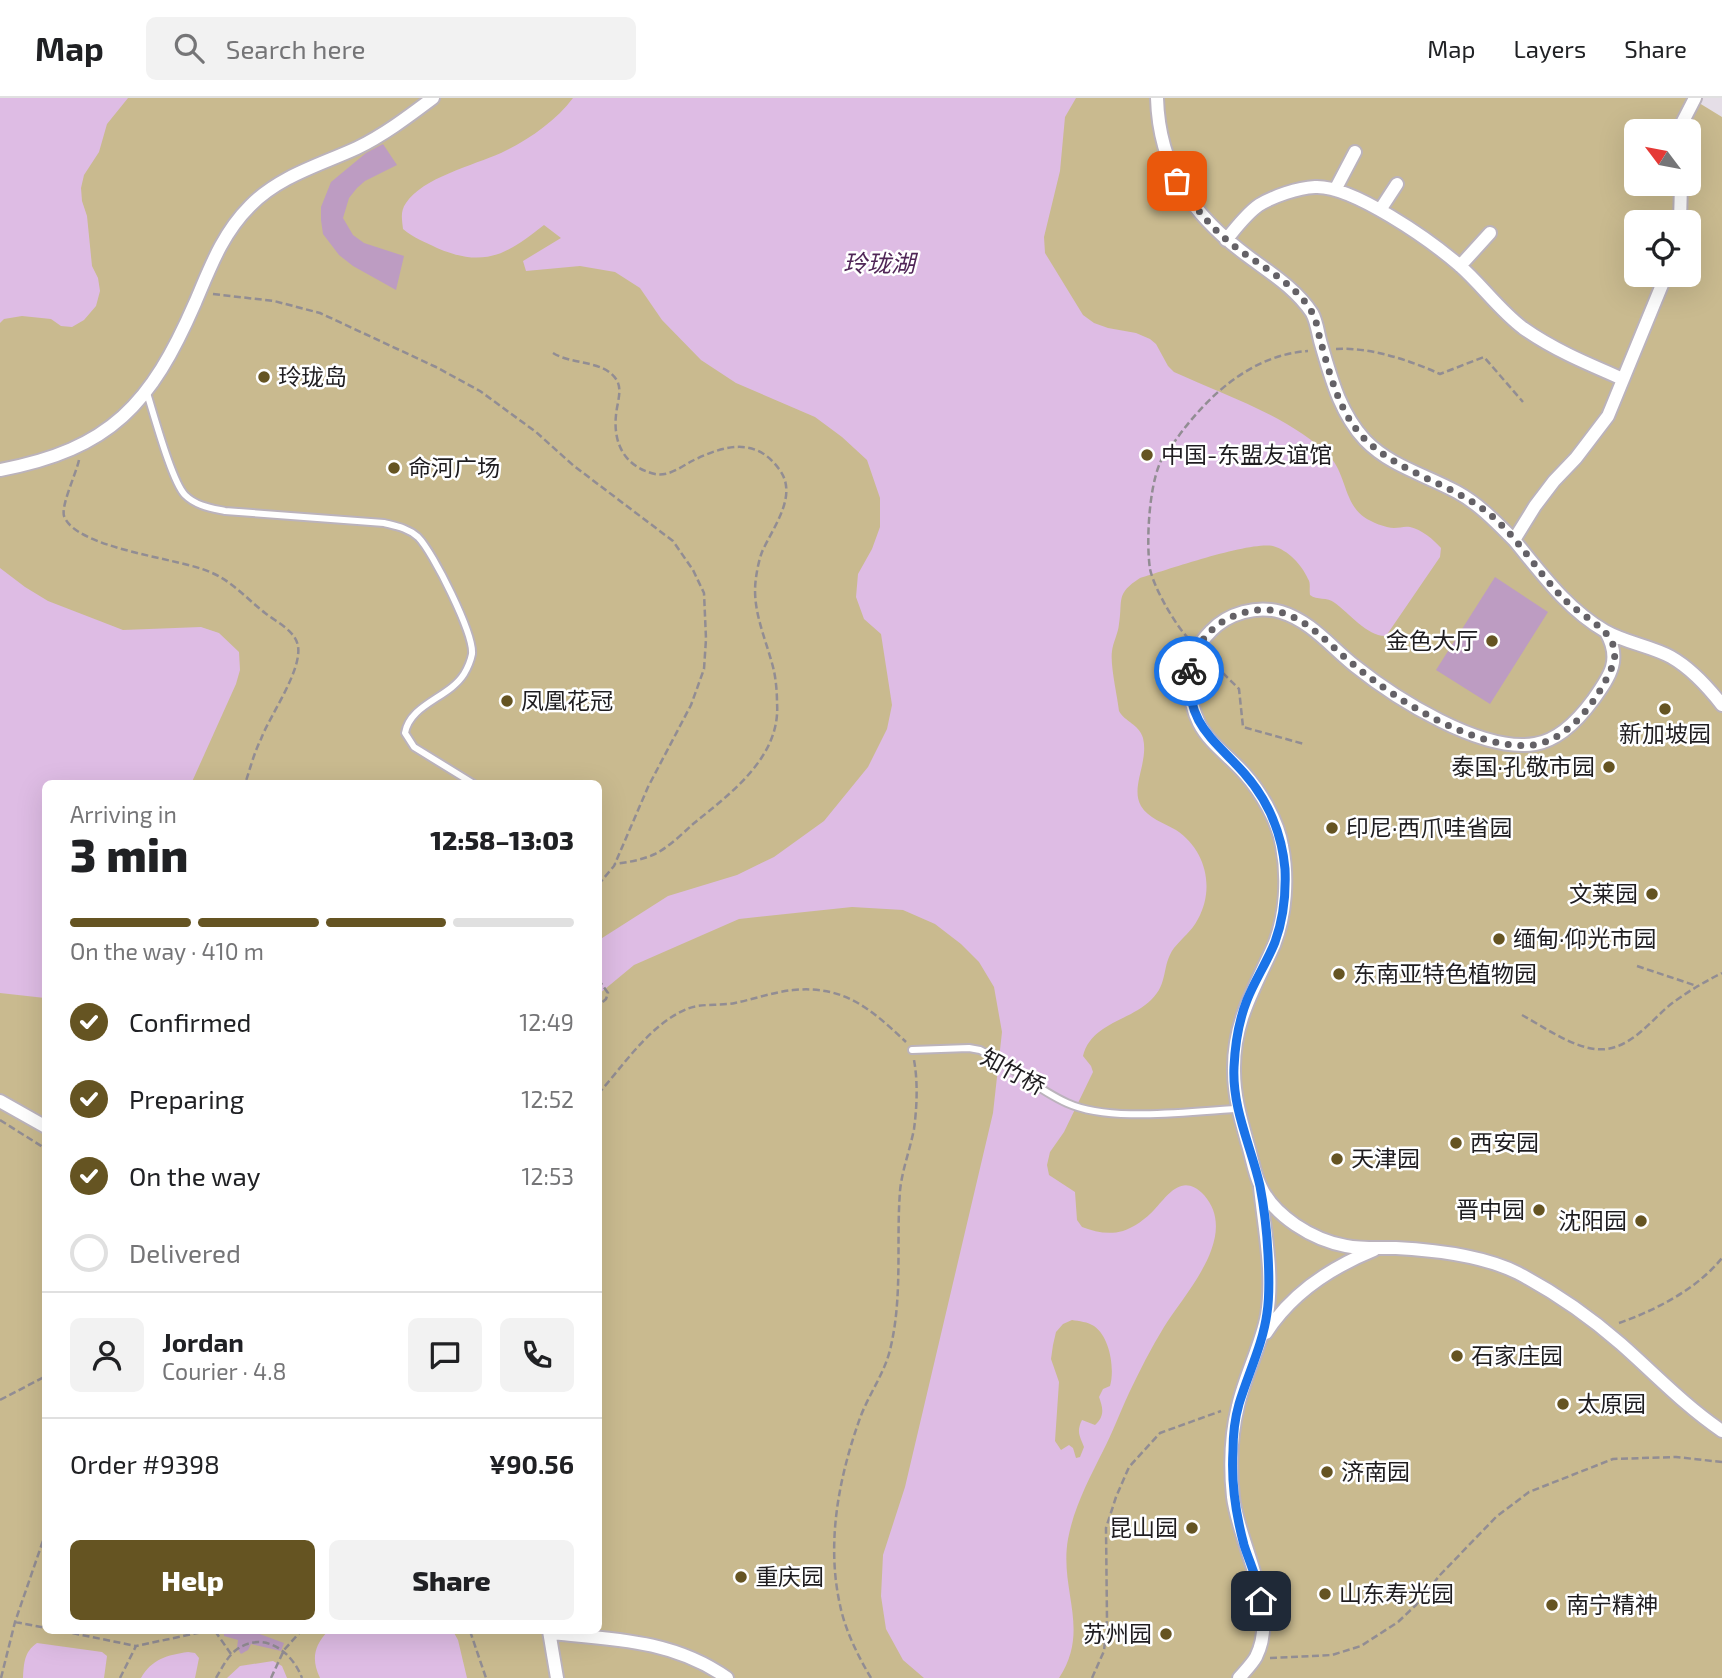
<!DOCTYPE html>
<html lang="en">
<head>
<meta charset="utf-8">
<style>
  :root { --surface:#fff; --page:#f2f2f2; --text:#202124; --muted:#757577; --line:#e0e0e0; --accent:#655422 }
  body { margin:0; font-family:"Exo 2","Noto Sans SC",sans-serif; background:var(--page); color:var(--text); height:100vh; display:flex; flex-direction:column; font-size:26px; white-space:nowrap }
  * { box-sizing:border-box; margin:0 }
  p { font-size:23px; color:var(--muted) }
  .icon { flex:none; width:38px; height:38px; fill:none; stroke:currentColor; stroke-width:2; stroke-linecap:round; stroke-linejoin:round }
  .map { position:relative; flex:1; overflow:hidden }
  .drawer { position:absolute; left:42px; top:682px; width:560px; height:854px; display:flex; flex-direction:column; background:var(--surface); border-radius:10px; box-shadow:0 7px 28px #0002 }
  .drawer>* { flex:none }
  .needle { width:46px; rotate:302deg }
  .tools { position:absolute; left:1624px; top:21px; display:grid; gap:14px }
  .tools a { display:grid; place-items:center; width:77px; height:77px; border-radius:10px; background:var(--surface); box-shadow:0 7px 28px #0002; font-size:35px }
  .pin { position:absolute; display:grid; place-items:center; width:60px; height:60px; color:#fff; margin:-30px; border-radius:14px; box-shadow:0 4px 10px #0006 }
  .courier { position:absolute; display:grid; place-items:center; width:70px; height:70px; margin:-35px; border:5px solid #1a73e8; border-radius:50%; background:#fff; color:#222; box-shadow:0 2px 9px #0007 }
  .head em { font-style:normal; font-weight:800 }
  .head div { display:flex; flex-direction:column-reverse }
  .head { display:flex; align-items:center; justify-content:space-between; height:119px; padding:0 28px }
  h1 { font-size:46px; font-weight:800; line-height:52px }
  .bar { display:grid; grid-template-columns:repeat(4,1fr); gap:10px 7px; align-content:center; height:84px; padding:0 28px }
  .bar i { height:9px; border-radius:5px; background:var(--line) }
  .bar .current { background:var(--accent) }
  .bar p { grid-column:span 4 }
  .line { display:flex; align-items:center; gap:18px; padding:0 28px; border-top:2px solid var(--line) }
  .line div { flex:1 }
  .round { display:grid; place-items:center; flex:none; width:74px; height:74px; border-radius:10px; background:var(--page) }
  ol { padding:0 28px; list-style:none }
  li { display:flex; align-items:center; gap:21px; height:77px }
  li p { margin-inline-start:auto }
  li .icon { padding:7px; border-radius:50%; background:var(--accent); color:#fff; stroke-width:4 }
  li:last-child { color:var(--muted) }
  li i { width:38px; height:38px; border:4px solid var(--line); border-radius:50% }
  .button { display:flex; gap:14px; margin-top:auto; padding:14px 28px }
  .button a { flex:1; height:80px; border-radius:10px; background:var(--accent); color:#fff; font-size:28px; font-weight:800; line-height:80px; text-align:center }
  .button a+a { background:var(--page); color:var(--text) }
  header { display:flex; align-items:center; gap:42px; box-sizing:border-box; height:98px; padding:0 35px; background:var(--surface); border-bottom:2px solid var(--line) }
  header strong { font-size:33px }
  nav { display:flex; gap:38px; margin-inline-start:auto; font-size:24px }
  .search { width:490px; height:63px; background:var(--page); display:flex; align-items:center; gap:18px; box-sizing:border-box; padding:0 24px; border-radius:10px; color:var(--muted); font-size:26px }
  .map>svg:first-child { display:block }
</style>
</head>
<body>
<header>
<strong>Map</strong>
<div class="search"><svg class="icon" aria-label="search" viewBox="0 0 24 24"><circle cx="10" cy="10" r="6"/><path d="M15 15l6 6"/></svg>Search here</div>
<nav><a>Map</a><a>Layers</a><a>Share</a></nav>
</header>
<div class="map">
<svg width="1722" height="1580" viewBox="0 0 1722 1580">
  <rect width="100%" height="100%" fill="#e5dee7"/>
  <path fill="#c9ba8f" fill-rule="evenodd" d="M0,0H1691L1722,19V1580H0ZM1636,33H1689V86H1636ZM1636,124H1689V177H1636ZM46,686H598V1533H46Z"/>
  <path fill="#debce4" fill-rule="evenodd" d="M0,0H128L107,26L99,54L84,77L81,90L82,103L87,118L92,168L98,180L100,193L96,208L84,222L72,229L61,228L51,221L22,218L4,221L0,225Z
    M573,0H1076L1065,19L1060,73L1044,139L1045,155L1083,217L1094,225L1108,230L1136,235L1150,241L1156,246L1168,268L1174,274C1224,297 1292,319 1330,359C1346,376 1344,405 1364,419C1371,424 1386,430 1394,430C1400,430 1404,428 1410,429C1421,431 1434,442 1441,450L1440,459L1386,538C1368,539 1349,515 1335,505C1327,498 1317,503 1310,497C1309,491 1311,485 1308,481C1302,467 1288,452 1273,448C1250,443 1166,472 1140,480C1115,496 1123,502 1119,526C1118,536 1113,544 1112,553C1110,567 1117,596 1119,613C1125,624 1139,626 1143,640C1149,664 1130,689 1141,708C1148,720 1164,725 1176,732C1206,752 1215,790 1198,821C1192,833 1182,840 1174,850C1161,868 1169,885 1151,902C1130,923 1091,925 1083,958L1091,968L1093,974L1064,1034L1050,1054L1047,1067L1049,1077L1075,1094L1077,1122L1082,1129C1095,1134 1109,1137 1123,1133C1133,1130 1147,1120 1154,1112C1168,1097 1182,1074 1204,1097C1240,1138 1185,1195 1164,1229C1151,1250 1140,1272 1129,1295C1120,1314 1113,1334 1103,1353C1089,1381 1074,1409 1068,1441C1059,1492 1091,1532 1059,1580H924L903,1562L886,1531L881,1498L883,1457L905,1389L993,1015L1002,934L994,889L979,864L961,846L935,826L903,812L852,809L739,821L634,867L599,896V842L668,798L737,777L774,759L824,723L868,669L887,631L892,607L881,536L864,521L856,499L858,476L872,451L880,429V400L867,362L842,339L815,319L736,285L701,262L662,222L640,190L615,174L580,168L526,173L523,163L561,140L544,127C506,157 484,170 437,150C425,144 414,140 403,131C402,122 400,113 406,105C422,80 474,67 501,55C527,43 556,23 573,0ZM1072,1222C1079,1223 1088,1224 1094,1228C1110,1239 1115,1271 1110,1288L1103,1291L1099,1299C1103,1310 1105,1318 1095,1327L1082,1322C1076,1334 1080,1338 1084,1349L1080,1359L1076,1360L1073,1350L1069,1347L1061,1352L1055,1343L1059,1284L1051,1261L1053,1247L1056,1234L1063,1226Z
    M0,470L25,489L48,503L123,532L201,529L219,535L239,554L240,572L236,586L191,686H46L45,900L0,895Z
    M328,1533H453L458,1542L467,1580H320C311,1561 314,1548 328,1533Z
    M37,1545L102,1554L107,1558L104,1580H23C24,1565 24,1554 37,1545Z
    M188,1554L195,1555L199,1560L195,1580H141C152,1561 167,1557 188,1554Z
    M273,1563L282,1568L287,1580H227L240,1568Z"/>
  <path fill="#bd9cc2" d="M383,46L397,67L365,83L357,90L349,100L343,120L353,137L364,145L404,158L396,192L353,168L339,157L323,136L321,122V109L331,84L366,55Z
    M1495,479L1548,514L1490,606L1436,572Z
    M258,1533L257,1535L284,1545L281,1553L251,1546L248,1552L241,1556L237,1550L238,1542L224,1538V1534Z"/>
  <g fill="none" stroke-linecap="round" stroke-linejoin="round">
    <defs>
      <path id="lane" d="M147,295C154,317 172,384 185,397C196,408 211,410 225,413L384,425C396,428 408,430 418,439C433,454 474,536 472,556C471,561 467,571 464,576C449,600 410,606 405,635L414,649L474,686
        M912,952L969,950L980,952C1010,967 1036,991 1067,1005C1111,1025 1188,1013 1237,1011"/>
      <path id="street" d="M1157,0C1159,71 1193,118 1249,159C1272,176 1296,191 1312,215C1317,224 1318,236 1321,246C1331,280 1340,315 1365,342C1390,368 1426,377 1457,394C1479,406 1496,424 1514,442
        M1678,33L1695,0
        M1335,92L1355,54
        M1380,112L1397,86
        M1680,124L1681,86
        M1226,142C1236,130 1246,116 1259,107C1274,98 1297,90 1315,89C1352,87 1430,142 1459,167C1481,186 1499,212 1523,230C1554,252 1588,266 1623,281
        M1460,168L1490,135
        M1666,177L1608,318L1576,360L1554,383L1535,408L1514,442C1542,476 1567,511 1605,533C1626,545 1651,548 1671,559C1692,571 1708,589 1722,607
        M0,372C111,351 151,306 195,205C210,170 222,136 250,108C279,78 320,67 357,50C384,37 409,18 433,0
        M1606,534C1622,562 1610,578 1593,602C1579,621 1560,642 1535,646C1481,655 1395,600 1355,568C1331,549 1311,523 1281,514C1257,507 1228,515 1211,533C1197,547 1188,564 1189,585C1190,598 1193,613 1199,625C1209,645 1229,658 1244,675C1261,694 1278,723 1282,748C1288,779 1286,817 1274,847C1255,890 1233,923 1234,973C1234,999 1241,1022 1248,1047C1252,1060 1254,1075 1260,1087C1273,1118 1313,1142 1346,1148C1361,1151 1380,1150 1396,1150C1435,1152 1482,1157 1518,1175C1554,1194 1590,1219 1621,1246C1655,1276 1684,1307 1722,1333
        M0,1003L46,1029
        M1266,1235C1291,1196 1332,1169 1374,1152
        M549,1533L557,1580
        M550,1535C613,1541 674,1542 727,1580
        M1239,1580C1245,1573 1252,1566 1256,1559C1280,1512 1239,1447 1233,1399C1230,1370 1231,1336 1238,1308C1245,1277 1261,1248 1267,1217C1274,1175 1264,1131 1260,1089"/>
    </defs>
    <use href="#lane" stroke="#bbb3bc" stroke-width="10"/>
    <use href="#street" stroke="#bbb3bc" stroke-width="16"/>
    <path stroke="#928d93" stroke-width="2.5" stroke-dasharray="7 3.5" stroke-linecap="butt" d="M213,196L274,203L320,215L436,269L480,293L536,334L574,368L673,443L693,472L704,495L706,541L704,571L691,607L648,689L614,768L598,787
      M1336,251C1370,249 1409,262 1440,276L1484,259L1523,304
      M553,255C572,267 603,262 616,281C623,291 617,305 616,317C613,346 625,369 655,376C669,379 682,368 694,362C725,347 756,339 779,371C799,397 773,429 762,454C759,462 757,472 756,480C751,512 767,543 774,573C776,583 777,594 777,605C781,659 730,696 693,726C682,736 669,749 655,756C642,762 629,764 615,766
      M79,362C76,376 61,407 64,418C76,451 179,460 210,474C232,483 246,500 265,515C276,524 295,532 298,548C302,573 270,617 261,641C254,655 250,671 245,686
      M1189,541C1175,527 1154,490 1150,471C1146,444 1149,390 1160,365C1163,357 1170,349 1175,343C1207,298 1251,257 1308,253
      M1208,560L1239,591L1243,629L1304,646
      M1637,868L1697,888
      M598,881L608,895L606,901L598,908
      M1522,917C1544,929 1570,948 1595,951C1628,955 1649,924 1671,906C1687,894 1704,884 1722,875
      M598,996C624,967 650,926 687,911C700,905 720,908 735,905C754,901 774,894 793,892C844,887 871,911 906,944
      M0,1022L46,1051
      M1619,1225C1656,1212 1697,1191 1722,1160
      M0,1302L46,1278
      M15,1524L46,1530
      M62,1533L136,1548
      M215,1533L231,1556
      M470,1533L486,1580
      M1270,1560L1332,1557L1361,1548L1398,1524L1416,1507L1440,1477L1496,1419L1529,1394L1613,1361L1676,1359L1722,1364
      M1,1580L15,1524L46,1434
      M120,1580L136,1548L207,1533
      M216,1580C222,1570 227,1559 236,1552C263,1532 292,1553 302,1580
      M271,1580L284,1552L301,1533
      M871,1580C858,1558 845,1532 840,1507C826,1444 839,1379 860,1320C869,1296 884,1276 890,1252C903,1199 896,1146 900,1093C902,1072 910,1052 914,1031C917,1009 918,984 914,962
      M1092,1580L1104,1553L1107,1522L1106,1430L1116,1399L1129,1369L1160,1335L1221,1313"/>
    <use href="#lane" stroke="#fff" stroke-width="6"/>
    <use href="#street" stroke="#fff" stroke-width="12"/>
  </g>
  <g fill="none" stroke-linecap="round" stroke-linejoin="round">
    <path stroke="#646166" stroke-width="7" stroke-dasharray="0 12.6" d="M1177,83C1192,104 1207,126 1228,143C1255,166 1297,184 1314,218C1317,225 1318,234 1320,241C1330,277 1340,319 1368,344C1402,375 1447,385 1483,411C1516,435 1536,473 1564,501C1583,521 1626,535 1612,569C1599,600 1570,642 1533,647C1476,653 1396,602 1354,567C1330,548 1311,523 1280,514C1261,508 1239,514 1222,524C1206,534 1192,554 1189,573"/>
    <path stroke="#1a73e8" stroke-width="9" d="M1189,573C1187,627 1213,640 1244,675C1268,702 1282,736 1285,771C1286,795 1283,822 1275,844C1267,864 1255,882 1247,902C1239,922 1235,948 1234,969C1232,1011 1251,1048 1260,1088C1264,1109 1267,1135 1268,1156C1269,1175 1270,1196 1267,1215C1263,1246 1248,1276 1239,1306C1235,1320 1233,1338 1233,1353C1231,1385 1236,1417 1244,1447C1250,1466 1259,1483 1261,1503"/>
  </g>
  <g fill="#655422" stroke="#fff" stroke-width="2.5">
    <circle cx="264" cy="279" r="7"/>
    <circle cx="1147" cy="357" r="7"/>
    <circle cx="394" cy="370" r="7"/>
    <circle cx="1492" cy="543" r="7"/>
    <circle cx="507" cy="603" r="7"/>
    <circle cx="1665" cy="611" r="7"/>
    <circle cx="1609" cy="669" r="7"/>
    <circle cx="1332" cy="730" r="7"/>
    <circle cx="1652" cy="796" r="7"/>
    <circle cx="1499" cy="841" r="7"/>
    <circle cx="1339" cy="876" r="7"/>
    <circle cx="1456" cy="1045" r="7"/>
    <circle cx="1337" cy="1061" r="7"/>
    <circle cx="1539" cy="1112" r="7"/>
    <circle cx="1641" cy="1123" r="7"/>
    <circle cx="1457" cy="1258" r="7"/>
    <circle cx="1563" cy="1306" r="7"/>
    <circle cx="1327" cy="1374" r="7"/>
    <circle cx="1192" cy="1430" r="7"/>
    <circle cx="741" cy="1479" r="7"/>
    <circle cx="1325" cy="1496" r="7"/>
    <circle cx="1552" cy="1507" r="7"/>
    <circle cx="1166" cy="1536" r="7"/>
  </g>
  <g text-anchor="middle" stroke-width="5" stroke-linejoin="round" paint-order="stroke">
    <g font-size="23" fill="#1f1d20" stroke="#fff" text-anchor="start">
      <text x="278" y="287">玲珑岛</text>
      <text x="1161" y="365">中国-东盟友谊馆</text>
      <text x="408" y="378">命河广场</text>
      <text x="1478" y="551" text-anchor="end">金色大厅</text>
      <text x="521" y="611">凤凰花冠</text>
      <text x="1665" y="644" text-anchor="middle">新加坡园</text>
      <text x="1595" y="677" text-anchor="end">泰国·孔敬市园</text>
      <text x="1346" y="738">印尼·西爪哇省园</text>
      <text x="1638" y="804" text-anchor="end">文莱园</text>
      <text x="1513" y="849">缅甸·仰光市园</text>
      <text x="1353" y="884">东南亚特色植物园</text>
      <text x="1470" y="1053">西安园</text>
      <text x="1351" y="1069">天津园</text>
      <text x="1525" y="1120" text-anchor="end">晋中园</text>
      <text x="1627" y="1131" text-anchor="end">沈阳园</text>
      <text x="1471" y="1266">石家庄园</text>
      <text x="1577" y="1314">太原园</text>
      <text x="1341" y="1382">济南园</text>
      <text x="1178" y="1438" text-anchor="end">昆山园</text>
      <text x="755" y="1487">重庆园</text>
      <text x="1339" y="1504">山东寿光园</text>
      <text x="1566" y="1515">南宁精神</text>
      <text x="1152" y="1544" text-anchor="end">苏州园</text>
    </g>
    <g font-size="23" fill="#1f1d20" stroke="#fff">
      <text transform="translate(1013 974) rotate(29)" y="8">知竹桥</text>
    </g>
    <g font-size="24" font-style="italic" fill="#502657" stroke="#fff">
      <text x="879" y="174">玲珑湖</text>
    </g>
  </g>
</svg>
<div class="tools">
<a><svg class="needle" viewBox="-14 -14 28 28"><path d="M0-13l5 13h-10z" fill="#e53935"/><path d="M0 13l5-13h-10z" fill="#757577"/></svg></a>
<a><svg class="icon" aria-label="locate" viewBox="0 0 24 24"><circle cx="12" cy="12" r="6"/><path d="M12 2v4M12 18v4M2 12h4M18 12h4"/></svg></a>
</div>
<div class="pin" style="left:1177px;top:83px;background:#ea580c"><svg class="icon" aria-label="bag" viewBox="0 0 24 24"><path d="M5 8h14l-1 12H6zM9 8a3 3 0 0 1 6 0"/></svg></div>
<div class="pin" style="left:1261px;top:1503px;background:#1f2937"><svg class="icon" aria-label="home" viewBox="0 0 24 24"><path d="M3 11l9-7 9 7M6 9v11h12V9"/></svg></div>
<div class="courier" style="left:1189px;top:573px"><svg class="icon" aria-label="bike" viewBox="0 0 24 24"><circle cx="6" cy="16" r="4"/><circle cx="18" cy="16" r="4"/><path d="M6 16l4-8h5l3 8M10 8l3 8H6M13 5h3"/></svg></div>
<section class="drawer">
<div class="head"><div><h1>3 min</h1><p>Arriving in</p></div><em>12:58–13:03</em></div>
<div class="bar"><i class="current"></i><i class="current"></i><i class="current"></i><i></i><p>On the way · 410 m</p></div>
<ol>
<li><svg class="icon" aria-label="check" viewBox="0 0 24 24"><path d="M5 12l5 5 9-10"/></svg>Confirmed<p>12:49</p></li>
<li><svg class="icon" aria-label="check" viewBox="0 0 24 24"><path d="M5 12l5 5 9-10"/></svg>Preparing<p>12:52</p></li>
<li><svg class="icon" aria-label="check" viewBox="0 0 24 24"><path d="M5 12l5 5 9-10"/></svg>On the way<p>12:53</p></li>
<li><i></i>Delivered</li>
</ol>
<div class="line" style="height:126px"><a class="round"><svg class="icon" aria-label="person" viewBox="0 0 24 24"><circle cx="12" cy="8" r="4"/><path d="M4 21q1-7 8-7t8 7"/></svg></a><div><b>Jordan</b><p>Courier · 4.8</p></div><a class="round"><svg class="icon" aria-label="chat" viewBox="0 0 24 24"><path d="M4 5h16v11H9l-5 4z"/></svg></a><a class="round"><svg class="icon" aria-label="phone" viewBox="0 0 24 24"><path d="M5 4h4l2 5-3 2q2 4 5 5l2-3 5 2v4C11 20 4 13 5 4z"/></svg></a></div>
<div class="line" style="height:91px"><div>Order #9398</div><b>¥90.56</b></div>
<div class="button"><a>Help</a><a>Share</a></div>
</section>
</div>
</body>
</html>
